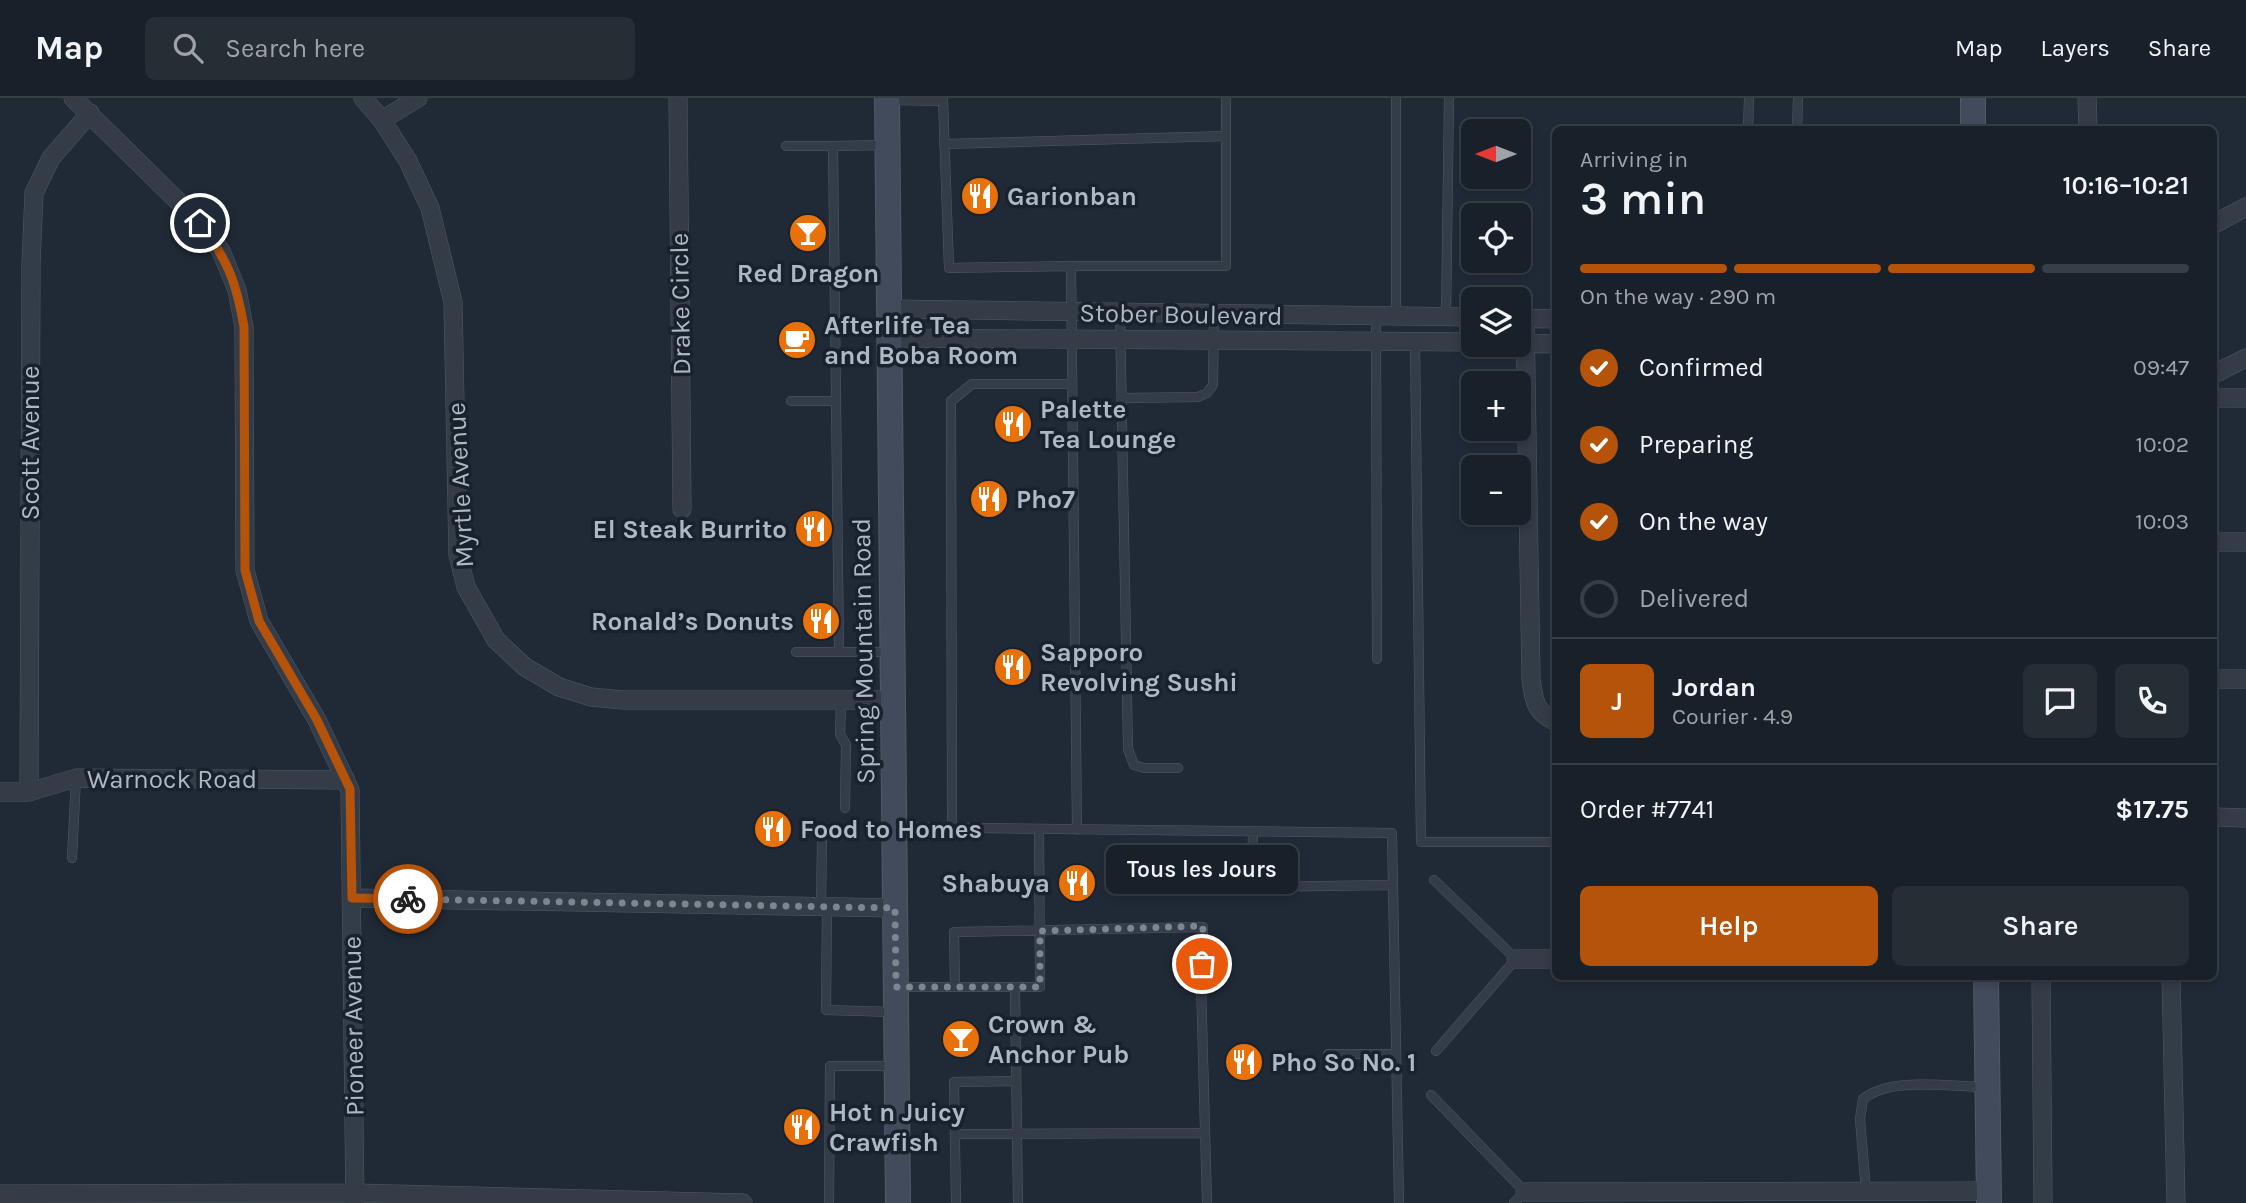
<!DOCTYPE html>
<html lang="en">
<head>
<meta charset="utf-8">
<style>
  :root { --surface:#182029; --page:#252d35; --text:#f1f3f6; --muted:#9fa3a8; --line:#363e46; --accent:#b45309 }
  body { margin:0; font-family:Karla,sans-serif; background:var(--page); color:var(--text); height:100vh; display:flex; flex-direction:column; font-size:26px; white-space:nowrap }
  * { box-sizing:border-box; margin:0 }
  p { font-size:23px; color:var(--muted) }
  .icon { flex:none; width:38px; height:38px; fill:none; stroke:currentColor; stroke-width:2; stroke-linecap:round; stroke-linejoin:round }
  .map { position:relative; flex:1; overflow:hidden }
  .drawer { position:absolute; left:1552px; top:28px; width:665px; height:854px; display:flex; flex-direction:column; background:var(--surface); border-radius:10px; box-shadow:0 4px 10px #0003,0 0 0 2px var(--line) }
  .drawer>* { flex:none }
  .needle { width:46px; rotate:270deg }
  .buttons { position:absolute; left:1461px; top:21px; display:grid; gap:14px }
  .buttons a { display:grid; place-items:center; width:70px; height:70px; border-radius:10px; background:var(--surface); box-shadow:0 4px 10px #0003,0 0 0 2px var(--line); font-size:35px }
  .pin { position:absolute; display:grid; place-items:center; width:60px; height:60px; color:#fff; margin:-30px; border:4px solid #fff; border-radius:50%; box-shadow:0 2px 7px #0007 }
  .courier { position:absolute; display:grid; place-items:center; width:70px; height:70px; margin:-35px; border:5px solid #b45309; border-radius:50%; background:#fff; color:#222; box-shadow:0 2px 9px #0007 }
  .bubble { position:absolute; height:49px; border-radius:10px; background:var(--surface); box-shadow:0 4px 10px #0003,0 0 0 2px var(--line); font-size:23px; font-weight:600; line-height:49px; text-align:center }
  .headline em { font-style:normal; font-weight:600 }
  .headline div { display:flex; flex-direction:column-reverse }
  .headline { display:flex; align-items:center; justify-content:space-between; height:119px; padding:0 28px }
  h1 { font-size:46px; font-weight:600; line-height:52px }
  .bar { display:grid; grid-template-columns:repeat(4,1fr); gap:10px 7px; align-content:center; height:84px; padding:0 28px }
  .bar i { height:9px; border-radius:5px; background:var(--line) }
  .bar .selected { background:var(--accent) }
  .bar p { grid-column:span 4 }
  .line { display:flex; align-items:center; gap:18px; padding:0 28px; border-top:2px solid var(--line) }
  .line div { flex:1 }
  .round { display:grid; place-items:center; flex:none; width:74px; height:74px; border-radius:10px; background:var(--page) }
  ol { padding:0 28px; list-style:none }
  li { display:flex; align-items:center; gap:21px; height:77px }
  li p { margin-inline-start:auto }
  li .icon { padding:7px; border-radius:50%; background:var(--accent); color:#fff; stroke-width:4 }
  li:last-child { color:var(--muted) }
  li i { width:38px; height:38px; border:4px solid var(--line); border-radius:50% }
  .primary-button { display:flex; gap:14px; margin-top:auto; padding:14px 28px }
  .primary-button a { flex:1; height:80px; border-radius:10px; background:var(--accent); color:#fff; font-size:28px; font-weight:600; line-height:80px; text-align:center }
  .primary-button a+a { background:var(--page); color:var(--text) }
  header { display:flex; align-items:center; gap:42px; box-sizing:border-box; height:98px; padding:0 35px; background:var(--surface); border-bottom:2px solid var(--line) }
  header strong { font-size:33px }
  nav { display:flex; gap:38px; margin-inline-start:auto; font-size:24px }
  .search { width:490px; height:63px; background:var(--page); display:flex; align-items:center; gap:18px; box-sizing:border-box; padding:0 24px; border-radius:10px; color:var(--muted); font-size:26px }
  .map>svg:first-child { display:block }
</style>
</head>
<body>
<header>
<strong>Map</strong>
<div class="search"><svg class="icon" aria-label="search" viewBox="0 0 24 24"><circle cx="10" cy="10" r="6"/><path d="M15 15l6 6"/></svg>Search here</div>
<nav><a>Map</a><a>Layers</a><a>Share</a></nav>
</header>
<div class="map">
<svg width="2246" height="1105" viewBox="0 0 2246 1105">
  <rect width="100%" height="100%" fill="#202a37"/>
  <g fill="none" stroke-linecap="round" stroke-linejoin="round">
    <defs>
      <path id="service" d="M1396,0V219
        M889,2L943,3V0
        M943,3L949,170L1071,168H1226V0
        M1748,32L1749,0
        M1797,32L1798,0
        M944,46L1226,38
        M786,48H833L839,554
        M833,48L887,47
        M1071,168L1077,732
        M1120,215L1128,651L1134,667L1144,670H1178
        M1376,219L1377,561
        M1446,219L1449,0
        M1415,243L1421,744H1556
        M1123,300L1198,299L1207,295L1213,287L1214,217
        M791,303H836
        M796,554H891
        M841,604L840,636L846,647L845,710
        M896,729L1392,735L1399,1105
        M952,730L951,303L972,286H1072
        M1253,734L1252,789L1392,787
        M72,760L76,680
        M1434,782L1516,861L1436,953
        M821,809L822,741
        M827,809L826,912L894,914
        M898,889H1040L1039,733
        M955,889L954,834L1203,829L1201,885L1207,1105
        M1015,890L1018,1105
        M1328,956H1396
        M1431,997L1525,1094L1514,1105
        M955,1036L1205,1035
        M1866,1093L1860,1021L1863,1001C1892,978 1950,989 1986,989
        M829,1105L830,968H895
        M956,1105L954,984L1016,983"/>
      <path id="minor" d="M73,0L200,125L221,153L237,192L244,229L245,472L259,523L317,622L350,692L355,1105
        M363,0L382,22L408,63L430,110L453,204L458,457L466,489L496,542L525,569L559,589L591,599L623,602H893
        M678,0L682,411
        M2087,0L2088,32
        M382,22L418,0
        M2214,126L2246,109
        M889,211L1474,219
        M1519,220L1556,221
        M1525,220L1531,581C1534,603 1535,614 1556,624
        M889,240L1474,244
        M1519,245L1556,246
        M2214,276L2246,260
        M2214,300H2246
        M2214,444H2246
        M2214,581H2246
        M0,694H29L76,680L346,682
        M29,694L31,166L34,95L51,60L90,15
        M2214,719L2246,720
        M352,800L895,810
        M1516,861H1556
        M2041,878L2043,1105
        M2171,878L2176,1105
        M1525,1094L1989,1093
        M0,1096L355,1095L743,1105"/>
      <path id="secondary" d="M887,0L898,1105
        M1973,0V32
        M1986,878L1989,1105"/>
    </defs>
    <use href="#service" stroke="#515a65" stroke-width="10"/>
    <use href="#minor" stroke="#515a65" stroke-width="19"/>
    <use href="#secondary" stroke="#515a65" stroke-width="26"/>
    <use href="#service" stroke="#343c48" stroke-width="9"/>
    <use href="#minor" stroke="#343c48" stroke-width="18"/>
    <use href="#secondary" stroke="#424b5b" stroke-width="24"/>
  </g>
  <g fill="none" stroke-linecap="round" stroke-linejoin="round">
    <path stroke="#7c8693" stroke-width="7" stroke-dasharray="0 12.6" d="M408,801L895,810L896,889H1040V833L1203,828L1202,866"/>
    <path stroke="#b45309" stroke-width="9" d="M200,125C228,163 236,183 244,229L245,472L259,523L317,622L350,691L352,800L408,801"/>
  </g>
  <defs>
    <symbol id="restaurant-disc" viewBox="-11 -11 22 22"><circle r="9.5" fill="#e8710a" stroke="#19212c"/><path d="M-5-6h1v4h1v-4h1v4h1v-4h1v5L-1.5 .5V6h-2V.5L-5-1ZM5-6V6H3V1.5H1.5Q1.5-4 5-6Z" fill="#fff"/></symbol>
    <symbol id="bar-disc" viewBox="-11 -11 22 22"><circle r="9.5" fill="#e8710a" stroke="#19212c"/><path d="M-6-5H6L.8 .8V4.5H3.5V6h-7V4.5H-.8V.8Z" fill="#fff"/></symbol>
    <symbol id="cafe-disc" viewBox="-11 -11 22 22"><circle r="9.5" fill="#e8710a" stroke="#19212c"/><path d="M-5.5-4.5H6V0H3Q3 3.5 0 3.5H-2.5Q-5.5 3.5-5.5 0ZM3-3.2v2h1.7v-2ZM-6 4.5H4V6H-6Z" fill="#fff"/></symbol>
  </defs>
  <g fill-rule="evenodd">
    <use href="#restaurant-disc" x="958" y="76" width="44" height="44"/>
    <use href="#bar-disc" x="786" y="113" width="44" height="44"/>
    <use href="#cafe-disc" x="775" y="220" width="44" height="44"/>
    <use href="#restaurant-disc" x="991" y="304" width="44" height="44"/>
    <use href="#restaurant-disc" x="967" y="379" width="44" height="44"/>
    <use href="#restaurant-disc" x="792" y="409" width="44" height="44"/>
    <use href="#restaurant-disc" x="799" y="501" width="44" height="44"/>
    <use href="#restaurant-disc" x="991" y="547" width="44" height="44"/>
    <use href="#restaurant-disc" x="751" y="709" width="44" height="44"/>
    <use href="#restaurant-disc" x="1055" y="763" width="44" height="44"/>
    <use href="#bar-disc" x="939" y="919" width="44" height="44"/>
    <use href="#restaurant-disc" x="1222" y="942" width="44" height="44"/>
    <use href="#restaurant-disc" x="780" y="1007" width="44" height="44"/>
  </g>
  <g text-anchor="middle" stroke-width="7" stroke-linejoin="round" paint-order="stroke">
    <g font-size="26" font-weight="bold" fill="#aeb7c4" stroke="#19212c" text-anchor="start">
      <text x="1007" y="107">Garionban</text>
      <text x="808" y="184" text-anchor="middle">Red Dragon</text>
      <text x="824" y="236">Afterlife Tea<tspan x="824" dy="30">and Boba Room</tspan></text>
      <text x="1040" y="320">Palette<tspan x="1040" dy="30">Tea Lounge</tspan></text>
      <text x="1016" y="410">Pho7</text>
      <text x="787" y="440" text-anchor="end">El Steak Burrito</text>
      <text x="794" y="532" text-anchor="end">Ronald’s Donuts</text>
      <text x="1040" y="563">Sapporo<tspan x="1040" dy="30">Revolving Sushi</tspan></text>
      <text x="800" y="740">Food to Homes</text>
      <text x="1050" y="794" text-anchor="end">Shabuya</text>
      <text x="988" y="935">Crown &amp;<tspan x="988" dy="30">Anchor Pub</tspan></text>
      <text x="1271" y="973">Pho So No. 1</text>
      <text x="829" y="1023">Hot n Juicy<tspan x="829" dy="30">Crawfish</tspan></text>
    </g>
    <g font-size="26" fill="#aeb7c4" stroke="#19212c">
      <text transform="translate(680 206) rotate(-91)" y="9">Drake Circle</text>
      <text transform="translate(1181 216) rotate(1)" y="9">Stober Boulevard</text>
      <text transform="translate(30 345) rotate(-90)" y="9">Scott Avenue</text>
      <text transform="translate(460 387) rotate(-93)" y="9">Myrtle Avenue</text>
      <text transform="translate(863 553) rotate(-91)" y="9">Spring Mountain Road</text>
      <text x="172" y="690">Warnock Road</text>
      <text transform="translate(353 928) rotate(-91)" y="9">Pioneer Avenue</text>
    </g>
  </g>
</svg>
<div class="buttons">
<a><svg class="needle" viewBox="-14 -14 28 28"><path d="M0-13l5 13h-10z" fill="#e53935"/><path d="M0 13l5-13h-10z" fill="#9fa3a8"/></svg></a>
<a><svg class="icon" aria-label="locate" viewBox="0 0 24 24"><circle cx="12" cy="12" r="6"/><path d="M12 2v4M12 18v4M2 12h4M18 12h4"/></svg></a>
<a><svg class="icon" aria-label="layers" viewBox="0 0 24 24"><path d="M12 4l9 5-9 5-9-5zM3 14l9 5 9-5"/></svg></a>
<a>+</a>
<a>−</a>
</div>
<div class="pin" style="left:1202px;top:866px;background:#ea580c"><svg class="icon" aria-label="bag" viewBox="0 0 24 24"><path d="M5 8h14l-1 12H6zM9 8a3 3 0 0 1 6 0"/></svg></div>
<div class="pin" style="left:200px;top:125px;background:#1f2937"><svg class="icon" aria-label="home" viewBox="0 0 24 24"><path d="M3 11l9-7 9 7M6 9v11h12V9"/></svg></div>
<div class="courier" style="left:408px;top:801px"><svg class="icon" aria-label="bike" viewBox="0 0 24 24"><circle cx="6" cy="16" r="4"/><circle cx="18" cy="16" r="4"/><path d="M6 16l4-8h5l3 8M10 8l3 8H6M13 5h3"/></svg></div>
<div class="bubble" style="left:1106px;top:747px;width:192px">Tous les Jours</div>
<section class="drawer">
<div class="headline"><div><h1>3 min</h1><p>Arriving in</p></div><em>10:16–10:21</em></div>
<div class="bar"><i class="selected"></i><i class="selected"></i><i class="selected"></i><i></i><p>On the way · 290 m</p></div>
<ol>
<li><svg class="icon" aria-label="check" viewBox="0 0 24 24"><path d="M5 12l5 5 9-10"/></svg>Confirmed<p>09:47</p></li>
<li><svg class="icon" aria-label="check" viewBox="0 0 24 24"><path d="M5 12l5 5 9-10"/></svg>Preparing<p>10:02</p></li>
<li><svg class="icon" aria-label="check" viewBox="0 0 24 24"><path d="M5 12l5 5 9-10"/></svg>On the way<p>10:03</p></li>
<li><i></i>Delivered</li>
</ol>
<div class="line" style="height:126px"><b class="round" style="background:var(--accent);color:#fff">J</b><div><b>Jordan</b><p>Courier · 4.9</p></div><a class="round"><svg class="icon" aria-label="chat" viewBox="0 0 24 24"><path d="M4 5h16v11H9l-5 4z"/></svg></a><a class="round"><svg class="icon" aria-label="phone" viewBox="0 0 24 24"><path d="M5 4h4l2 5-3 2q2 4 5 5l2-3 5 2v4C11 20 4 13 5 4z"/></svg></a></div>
<div class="line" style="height:91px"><div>Order #7741</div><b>$17.75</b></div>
<div class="primary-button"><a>Help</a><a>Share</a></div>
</section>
</div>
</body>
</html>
